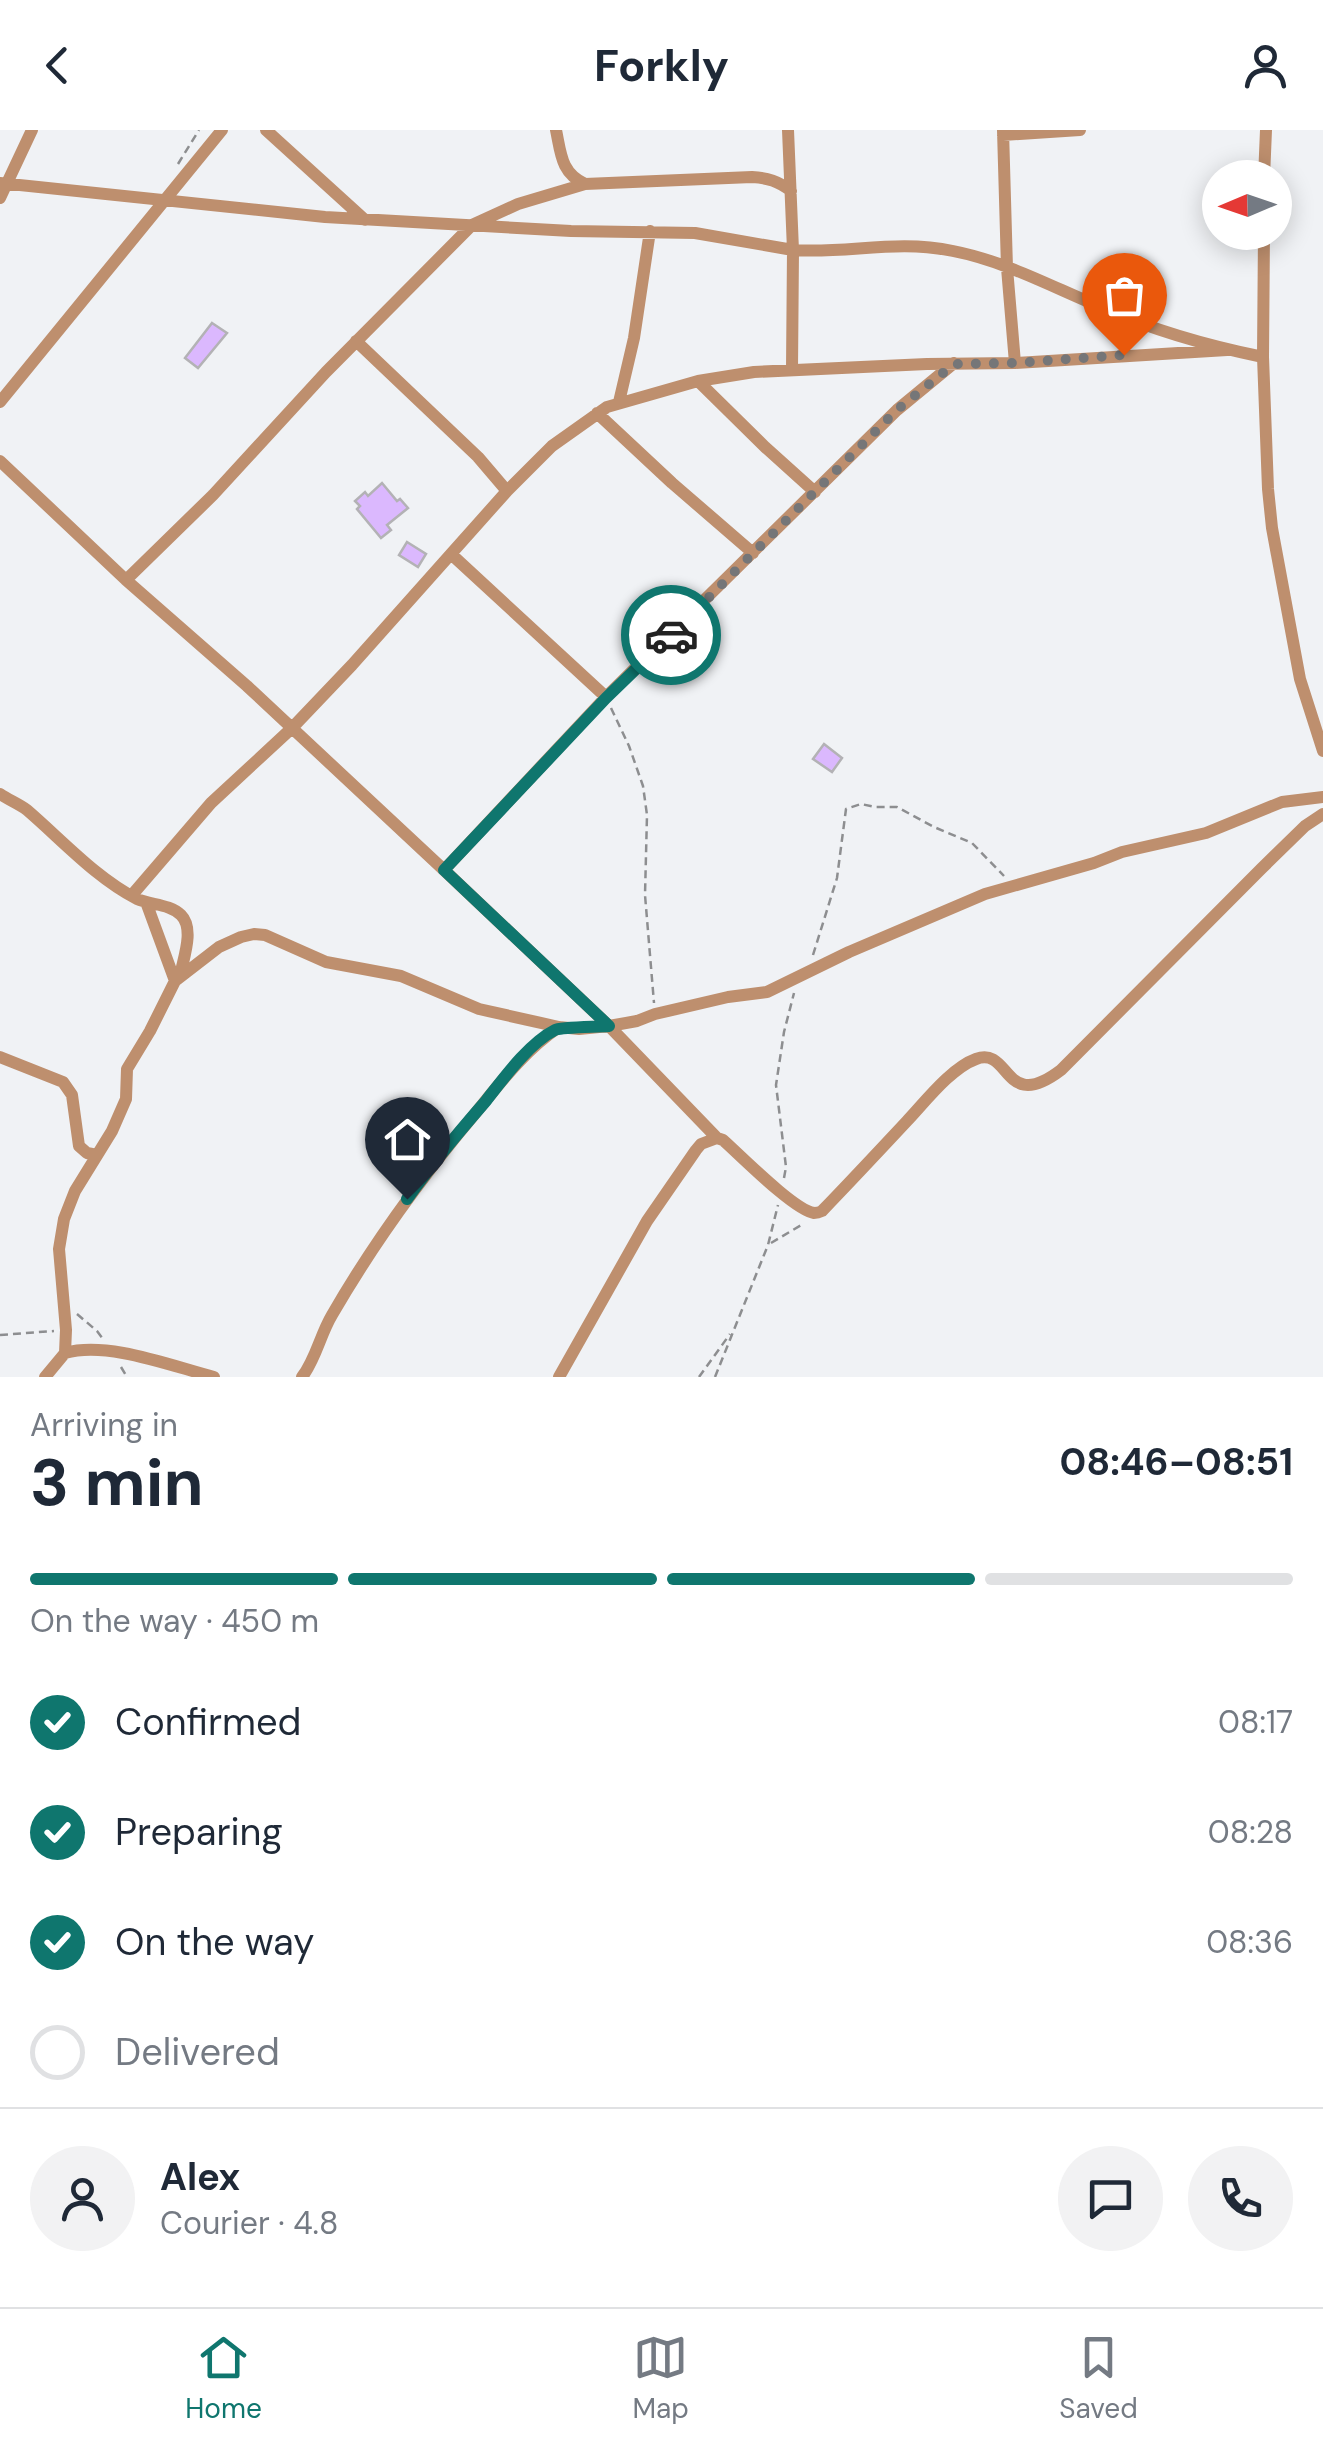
<!DOCTYPE html>
<html lang="en">
<head>
<meta charset="utf-8">
<style>
  :root { --surface:#fff; --page:#f2f2f3; --text:#1f2937; --muted:#747a83; --line:#e0e1e3; --accent:#0f766e }
  body { margin:0; font-family:"DM Sans",sans-serif; background:var(--page); color:var(--text); height:100vh; display:flex; flex-direction:column; font-size:38px; white-space:nowrap }
  * { box-sizing:border-box; margin:0 }
  p { font-size:32px; color:var(--muted) }
  .icon { flex:none; width:55px; height:55px; fill:none; stroke:currentColor; stroke-width:2; stroke-linecap:round; stroke-linejoin:round }
  .map { position:relative; height:1247px; overflow:hidden }
  .sheet { display:flex; flex-direction:column; background:var(--surface); flex:1 }
  .sheet>* { flex:none }
  .needle { width:65px; rotate:268deg }
  .fabs { position:absolute; left:1202px; top:30px; display:grid; gap:20px }
  .fabs a { display:grid; place-items:center; width:90px; height:90px; border-radius:50%; background:var(--surface); box-shadow:0 5px 25px #0003; font-size:50px }
  .pin { position:absolute; display:grid; place-items:center; width:85px; height:85px; color:#fff; margin:-102px -42px; border-radius:50% 50% 50% 0; rotate:-45deg; box-shadow:0 0 10px #0007 }
  .pin .icon { rotate:45deg }
  .courier { position:absolute; display:grid; place-items:center; width:100px; height:100px; margin:-50px; border:8px solid #0f766e; border-radius:50%; background:#fff; color:#222; box-shadow:0 2px 12px #0007 }
  .headline em { font-style:normal; font-weight:700 }
  .headline div { display:flex; flex-direction:column-reverse }
  .headline { display:flex; align-items:center; justify-content:space-between; height:170px; padding:0 30px }
  h1 { font-size:65px; font-weight:700; line-height:75px }
  .bar { display:grid; grid-template-columns:repeat(4,1fr); gap:15px 10px; align-content:center; height:120px; padding:0 30px }
  .bar i { height:12px; border-radius:8px; background:var(--line) }
  .bar .active { background:var(--accent) }
  .bar p { grid-column:span 4 }
  .line { display:flex; align-items:center; gap:25px; padding:0 30px; border-top:2px solid var(--line) }
  .line div { flex:1 }
  .round { display:grid; place-items:center; flex:none; width:105px; height:105px; border-radius:52px; background:var(--page) }
  ol { padding:0 30px; list-style:none }
  li { display:flex; align-items:center; gap:30px; height:110px }
  li p { margin-inline-start:auto }
  li .icon { padding:10px; border-radius:50%; background:var(--accent); color:#fff; stroke-width:4 }
  li:last-child { color:var(--muted) }
  li i { width:55px; height:55px; border:5px solid var(--line); border-radius:50% }
  header { display:flex; justify-content:space-between; align-items:center; height:130px; padding:0 30px; background:var(--surface); font-size:45px; font-weight:700 }
  .tabs { display:flex; justify-content:space-around; align-items:center; height:140px; border-top:2px solid var(--line); background:var(--surface); font-size:28px; color:var(--muted) }
  .tabs a { display:grid; justify-items:center; gap:5px }
  .tabs .active { color:var(--accent) }
  .map>svg:first-child { display:block }
</style>
</head>
<body>
<header><svg class="icon" aria-label="back" viewBox="0 0 24 24"><path d="M15 5l-7 7 7 7"/></svg>Forkly<svg class="icon" aria-label="person" viewBox="0 0 24 24"><circle cx="12" cy="8" r="4"/><path d="M4 21q1-7 8-7t8 7"/></svg></header>
<div class="map">
<svg width="1323" height="1247" viewBox="0 0 1323 1247">
  <rect width="100%" height="100%" fill="#f0f2f5"/>
  <path fill="#dbb8fe" stroke="#b3b2b5" stroke-width="2.5" d="M212,193L227,203L198,238L185,228Z
    M382,353L397,371L400,369L408,378L387,395L391,400L381,408L357,379L360,376L355,371L365,362L368,366Z
    M407,412L426,424L418,437L399,425Z
    M824,614L842,628L832,642L813,629Z"/>
  <g fill="none" stroke-linecap="round" stroke-linejoin="round">
    <path stroke="#8d8e90" stroke-width="2.5" stroke-dasharray="8 5" stroke-linecap="butt" d="M178,34L199,0
      M611,578L629,616L643,656L647,685L645,765L654,873
      M813,825L837,748L846,679L861,674L875,677H897L934,697L972,713L1004,746
      M784,1048L786,1037L776,955L784,902L794,863
      M771,1113L803,1094
      M77,1184L97,1201L103,1209
      M0,1205L54,1201
      M121,1237L127,1247
      M699,1247L730,1204
      M715,1247L768,1115L778,1075"/>
    <path stroke="#be8f6e" stroke-width="12" d="M266,0L365,90
      M556,0C561,24 561,43 585,54L752,47C768,48 778,51 791,61
      M788,0L793,120L792,239
      M1003,0L1007,138L1015,233
      M1003,5L1080,0
      M1264,48L1266,0
      M0,53L325,87L571,101L695,103L793,120C848,124 896,109 953,121C1005,131 1054,158 1103,178C1153,200 1209,216 1263,227
      M0,68L32,0
      M1264,102L1263,227L1268,359L1272,398L1300,549L1323,621
      M356,211L478,327L507,361
      M698,251L765,317L815,362
      M0,272L222,0
      M619,272L634,208L650,101
      M597,283L672,353L753,423
      M0,331L126,450L247,556L444,740L609,896L717,1008
      M451,424L606,567
      M126,450L213,365L326,242L472,95L518,74L585,54
      M0,664C9,670 19,674 27,680C63,711 95,747 137,769C151,775 170,774 181,785C195,799 183,829 180,846
      M444,740L606,567L897,280L954,233
      M132,765L211,673L292,598L352,535L507,361L552,316L607,277L698,251L754,242L927,234L1015,233L1227,220
      M146,772L175,851
      M0,927L63,952L72,965L79,1016L87,1023L97,1025
      M65,1223C108,1211 171,1236 214,1247
      M45,1247L65,1223L66,1200L59,1119L64,1089L75,1061L112,1001L126,969L127,939L150,901L175,851L219,817L241,807L254,804L265,805L326,832L401,846L479,879L559,897L579,899L609,896L637,891L655,884L728,867L767,862L849,822L985,764L1094,733L1122,722L1206,703L1282,672L1323,667
      M302,1247C316,1229 320,1205 332,1185C373,1114 421,1048 474,985C500,953 525,920 559,897
      M559,1247L647,1091L696,1020L701,1014L717,1008L723,1010C740,1025 794,1080 814,1083C817,1083 820,1082 822,1081C851,1051 879,1021 907,991C925,972 951,938 976,929C1011,916 1003,984 1061,940L1261,739L1305,696L1323,684"/>
  </g>
  <g fill="none" stroke-linecap="round" stroke-linejoin="round">
    <path stroke="#757678" stroke-width="10" stroke-dasharray="0 18" d="M671,505L897,280L954,234L1015,233L1124,225"/>
    <path stroke="#0f766e" stroke-width="12" d="M407,1069C431,1035 458,1003 485,972C503,949 529,913 555,900C561,897 598,897 609,896L444,740L606,568L671,505"/>
  </g>
</svg>
<div class="fabs">
<a><svg class="needle" viewBox="-14 -14 28 28"><path d="M0-13l5 13h-10z" fill="#e53935"/><path d="M0 13l5-13h-10z" fill="#747a83"/></svg></a>
</div>
<div class="pin" style="left:1124px;top:225px;background:#ea580c"><svg class="icon" aria-label="bag" viewBox="0 0 24 24"><path d="M5 8h14l-1 12H6zM9 8a3 3 0 0 1 6 0"/></svg></div>
<div class="pin" style="left:407px;top:1069px;background:#1f2937"><svg class="icon" aria-label="home" viewBox="0 0 24 24"><path d="M3 11l9-7 9 7M6 9v11h12V9"/></svg></div>
<div class="courier" style="left:671px;top:505px"><svg class="icon" aria-label="car" viewBox="0 0 24 24"><path d="M5 17H2v-5l4-1 3-4h7l3 4 3 1v5h-3M9 17h6M6 11h13"/><circle cx="7" cy="17" r="2"/><circle cx="17" cy="17" r="2"/></svg></div>
</div>
<section class="sheet">
<div class="headline"><div><h1>3 min</h1><p>Arriving in</p></div><em>08:46–08:51</em></div>
<div class="bar"><i class="active"></i><i class="active"></i><i class="active"></i><i></i><p>On the way · 450 m</p></div>
<ol>
<li><svg class="icon" aria-label="check" viewBox="0 0 24 24"><path d="M5 12l5 5 9-10"/></svg>Confirmed<p>08:17</p></li>
<li><svg class="icon" aria-label="check" viewBox="0 0 24 24"><path d="M5 12l5 5 9-10"/></svg>Preparing<p>08:28</p></li>
<li><svg class="icon" aria-label="check" viewBox="0 0 24 24"><path d="M5 12l5 5 9-10"/></svg>On the way<p>08:36</p></li>
<li><i></i>Delivered</li>
</ol>
<div class="line" style="height:180px"><a class="round"><svg class="icon" aria-label="person" viewBox="0 0 24 24"><circle cx="12" cy="8" r="4"/><path d="M4 21q1-7 8-7t8 7"/></svg></a><div><b>Alex</b><p>Courier · 4.8</p></div><a class="round"><svg class="icon" aria-label="chat" viewBox="0 0 24 24"><path d="M4 5h16v11H9l-5 4z"/></svg></a><a class="round"><svg class="icon" aria-label="phone" viewBox="0 0 24 24"><path d="M5 4h4l2 5-3 2q2 4 5 5l2-3 5 2v4C11 20 4 13 5 4z"/></svg></a></div>
</section>
<nav class="tabs">
<a class="active"><svg class="icon" aria-label="home" viewBox="0 0 24 24"><path d="M3 11l9-7 9 7M6 9v11h12V9"/></svg>Home</a>
<a><svg class="icon" aria-label="map" viewBox="0 0 24 24"><path d="M3 6l6-2 6 2 6-2v14l-6 2-6-2-6 2zM9 4v14M15 6v14"/></svg>Map</a>
<a><svg class="icon" aria-label="saved" viewBox="0 0 24 24"><path d="M7 4h10v16l-5-4-5 4z"/></svg>Saved</a>
</nav>
</body>
</html>
